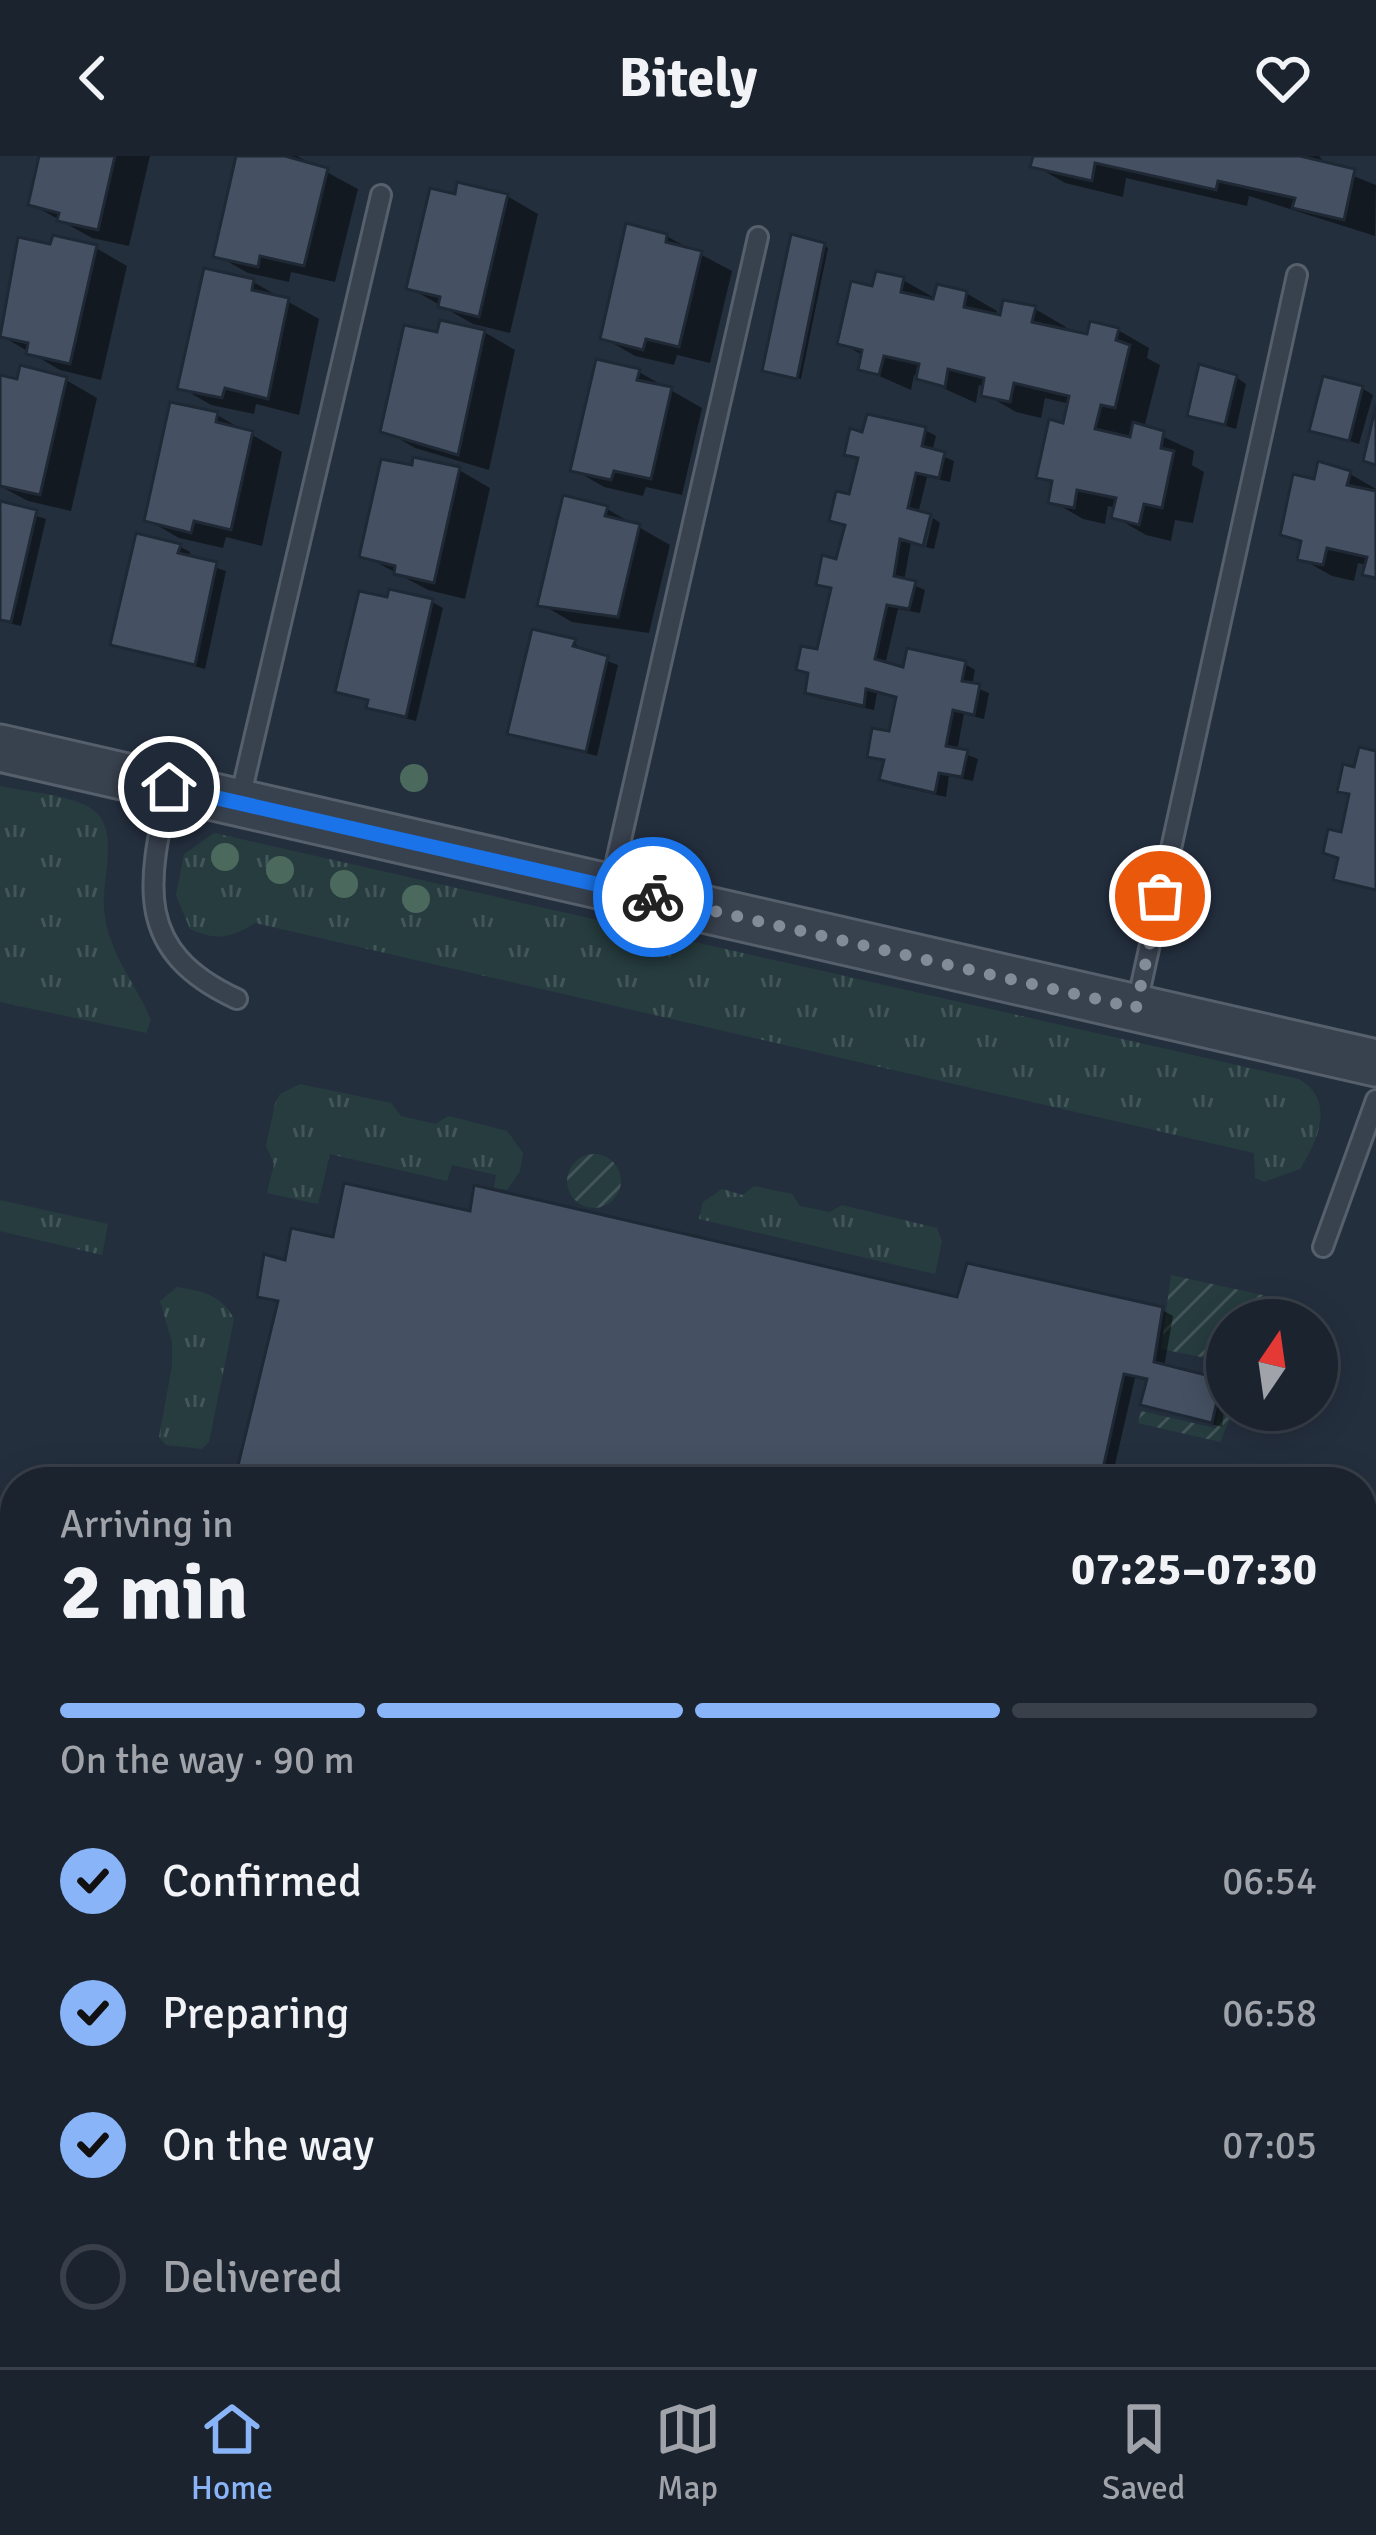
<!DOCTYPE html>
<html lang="en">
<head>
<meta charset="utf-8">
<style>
  :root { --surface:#1b232e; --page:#282f3a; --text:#f1f3f6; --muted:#a0a4aa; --line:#39404a; --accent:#8ab4f8 }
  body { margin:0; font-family:Signika,sans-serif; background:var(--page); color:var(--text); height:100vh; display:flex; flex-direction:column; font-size:45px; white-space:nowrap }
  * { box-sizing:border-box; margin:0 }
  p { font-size:39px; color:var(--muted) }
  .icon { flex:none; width:66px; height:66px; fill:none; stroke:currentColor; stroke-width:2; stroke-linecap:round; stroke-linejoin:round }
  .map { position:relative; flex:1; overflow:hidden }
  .panel { position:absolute; left:0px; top:1311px; width:1377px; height:900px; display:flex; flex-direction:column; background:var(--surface); border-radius:48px 48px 0 0; box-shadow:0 6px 30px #0003,0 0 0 3px var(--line) }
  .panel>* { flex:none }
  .needle { width:78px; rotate:13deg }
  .controls { position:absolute; left:1206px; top:1143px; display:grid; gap:24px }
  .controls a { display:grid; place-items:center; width:132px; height:132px; border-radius:50%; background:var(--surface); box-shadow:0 6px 30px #0003,0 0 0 3px var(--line); font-size:60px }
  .pin { position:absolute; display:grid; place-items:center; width:102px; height:102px; color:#fff; margin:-51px; border:6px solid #fff; border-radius:50%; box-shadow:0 3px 12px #0007 }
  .courier { position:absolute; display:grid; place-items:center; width:120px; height:120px; margin:-60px; border:9px solid #1a73e8; border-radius:50%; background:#fff; color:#222; box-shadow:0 3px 15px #0007 }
  .overview em { font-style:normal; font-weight:800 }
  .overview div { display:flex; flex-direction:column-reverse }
  .overview { display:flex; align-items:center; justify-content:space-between; height:204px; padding:0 60px }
  h1 { font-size:78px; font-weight:800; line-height:90px }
  .bar { display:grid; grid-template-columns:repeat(4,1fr); gap:18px 12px; align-content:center; height:144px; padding:0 60px }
  .bar i { height:15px; border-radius:9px; background:var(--line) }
  .bar .selected { background:var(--accent) }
  .bar p { grid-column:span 4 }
  ol { padding:0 60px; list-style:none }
  li { display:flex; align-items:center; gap:36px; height:132px }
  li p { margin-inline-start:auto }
  li .icon { padding:12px; border-radius:50%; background:var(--accent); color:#111; stroke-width:4 }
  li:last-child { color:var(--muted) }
  li i { width:66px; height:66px; border:6px solid var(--line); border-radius:50% }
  header { display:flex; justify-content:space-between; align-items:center; height:156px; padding:0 60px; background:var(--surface); font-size:54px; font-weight:800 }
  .tab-bar { display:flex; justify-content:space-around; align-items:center; height:168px; border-top:3px solid var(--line); background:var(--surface); font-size:33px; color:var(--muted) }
  .tab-bar a { display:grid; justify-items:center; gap:6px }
  .tab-bar .selected { color:var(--accent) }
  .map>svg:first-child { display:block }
</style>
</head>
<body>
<header><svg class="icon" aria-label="back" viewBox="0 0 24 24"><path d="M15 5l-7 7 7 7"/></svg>Bitely<svg class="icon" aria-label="heart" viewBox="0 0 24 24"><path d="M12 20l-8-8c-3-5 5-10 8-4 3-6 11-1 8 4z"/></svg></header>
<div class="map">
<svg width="1376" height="2211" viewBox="0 0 1376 2211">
  <defs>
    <pattern id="grass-tufts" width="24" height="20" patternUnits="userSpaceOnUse" patternTransform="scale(3)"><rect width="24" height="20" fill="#263c3f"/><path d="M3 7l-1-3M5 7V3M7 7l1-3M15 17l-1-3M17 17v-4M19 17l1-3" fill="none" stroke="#435659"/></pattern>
    <pattern id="forest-firs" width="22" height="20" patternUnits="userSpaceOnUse" patternTransform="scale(3)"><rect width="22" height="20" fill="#263c3f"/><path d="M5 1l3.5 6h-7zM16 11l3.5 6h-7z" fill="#435659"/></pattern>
    <pattern id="garden-furrows" width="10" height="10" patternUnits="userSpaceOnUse" patternTransform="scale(3)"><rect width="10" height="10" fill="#263c3f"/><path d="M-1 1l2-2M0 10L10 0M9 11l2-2" fill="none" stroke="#435659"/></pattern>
  </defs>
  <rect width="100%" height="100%" fill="#242f3e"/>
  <path fill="url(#grass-tufts)" d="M0,630C26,636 70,638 92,653C121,673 101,724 104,753C108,798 135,825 151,864L146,877L0,846Z
    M214,677L1299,923C1336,945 1318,984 1300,1013L1264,1026L1255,1022L1254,997L255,767C231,782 216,785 190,773L176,739L184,698Z
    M300,928L391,947L401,960L435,968L449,960L507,975L523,997L520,1015L507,1034L494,1032L496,1019L452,1009L447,1025L330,998L318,1048L267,1037L274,1008L266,990L275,948L280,938Z
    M754,1030L792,1038L800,1050L830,1056L842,1049L937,1072L942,1085L935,1118L699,1063L703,1046L722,1033L743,1039Z
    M0,1044L108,1068L102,1099L0,1075Z
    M177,1131C202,1135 222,1139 234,1163L209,1286L202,1293L166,1289L159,1281L172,1210V1186L160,1145Z"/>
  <path fill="url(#forest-firs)" d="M1362,1625H1376V2043L1362,2058Z
    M848,2196H1276L1267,2211H845Z"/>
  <path fill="url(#garden-furrows)" d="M567 1025a27 27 0 1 1 54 0a27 27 0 1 1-54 0Z
    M1171,1119L1267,1140L1269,1164H1227V1254H1234L1220,1286L1138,1267L1141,1255L1215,1272L1227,1222L1216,1204L1161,1193Z"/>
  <path fill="#0007" d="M42,0H150L129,90L92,82L31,48Z
    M239,0H297L358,33L335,126L291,116L289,126L248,117L216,99Z
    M1036,0H1319L1328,10L1376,29L1375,80L1249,40L1247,50L1126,22L1123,41L1065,27L1034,9Z
    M507,40L538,58L510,177L473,168L410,132L457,42Z
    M666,80L732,115L710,207L677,199L674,209L635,200L604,182Z
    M20,84L96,92L127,110L101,224L60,214L0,179Z
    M824,89L828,92L801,223L770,215Z
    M903,124L936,143L966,137L997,155L996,161L1035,153L1066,171L1064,176L1089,182L1118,174L1149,192L1147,202L1160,209L1144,272L1194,295L1192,309L1204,316L1193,367L1175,364L1171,385L1146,379L1115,361L1117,352L1108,350L1105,368L1083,363L1052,345L1054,329L1039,320L1066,270L1070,248L1045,242L1041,262L1016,256L985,238L986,231L979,229L976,247L914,219L911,234L861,212L864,200L840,186L874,133Z
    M253,126L319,163L299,259L256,248L254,258L211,249L180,231Z
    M484,176L515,194L489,314L415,292L384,274Z
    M639,216L702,252L682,339L646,331L643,340L604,331L573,313Z
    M1236,221L1246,228L1236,273L1190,259Z
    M0,222L66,224L97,242L71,355L28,345L0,330Z
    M1362,232L1373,239L1359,288L1313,273Z
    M217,259L282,296L262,390L226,381L223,392L179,382L148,364Z
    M925,274L936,280L932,296L954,305L950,326L927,321L918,358L927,360L920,389L911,386L904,425L925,434L920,457L898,453L885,509L905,514L965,508L975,514L972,530L989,537L984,563L964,558L957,595L978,603L973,625L949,620L946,641L893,629L883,623L886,606L870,599L892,579L899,543L877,537L874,554L819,542L808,536L811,520L799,513L819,496L833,434L819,427L839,406L847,371L832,364L852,341L860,305L848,297L864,280Z
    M459,314L490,332L465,443L428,434L363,399Z
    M1350,318L1376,333V424L1365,418L1367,409L1358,407L1354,425L1332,420L1300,402L1304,389L1284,377L1317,326Z
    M0,348L46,363L21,470L0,465Z
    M607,353L670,389L649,477L572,466L541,448Z
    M933,362L940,367L934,393L926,391Z
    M179,390L190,396L189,403L226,415L205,513L113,488Z
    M432,446L443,452L416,565L380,556L370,546L339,535Z
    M574,486L583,496L618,509L597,600L511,577Z
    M473,1059L959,1144L1162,1154L1173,1160L1164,1211L1227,1229L1222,1271L1154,1253L1144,1247L1149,1225L1135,1222L1111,1326H237L280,1148L260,1140L288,1108L335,1084Z
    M296,2196H440L436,2211H293Z"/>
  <path fill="#455162" stroke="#1f2835" stroke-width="3" d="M39,0H115L98,74L57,65L59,57L28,49Z
    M236,0H285L328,12L304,110L260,100L258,111L213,101Z
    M1033,0H1300L1355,13L1344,64L1292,52L1295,42L1218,25L1216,34L1095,7L1092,25L1030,11Z
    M457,26L508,38L479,161L438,151L440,141L406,133L430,32L455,38Z
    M626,67L667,78L666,86L702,95L679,191L646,183L643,194L600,183Z
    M791,78L825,87L797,223L762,215Z
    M53,79L97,89L70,208L26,198L28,187L0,181L18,81L50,88Z
    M204,112L254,123L252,134L289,142L268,243L225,232L222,242L177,233Z
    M876,115L904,121L901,136L933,143L937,128L967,135L964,151L1000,159L1003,144L1036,150L1032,166L1087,178L1090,165L1119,172L1116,184L1130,189L1115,252L1101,249L1095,273L1130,281L1133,266L1164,275L1161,292L1174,295L1162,352L1144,348L1139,369L1111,362L1116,342L1077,334L1074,352L1048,347L1052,325L1036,322L1049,263L1063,267L1069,240L1014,227L1010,246L981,240L984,222L948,213L945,231L916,223L919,208L884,200L879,219L858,214L862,194L837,188L851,125L872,130Z
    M440,164L485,174L458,299L380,276L404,169L437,176Z
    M596,203L640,213L637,224L672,231L651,323L614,315L611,324L570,315Z
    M1199,208L1237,219L1225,269L1187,260Z
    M20,209L67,221L40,339L0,330V219L17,223Z
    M1323,220L1363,230L1349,285L1309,275Z
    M170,246L218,256L216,266L253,275L231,374L194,365L191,377L144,365Z
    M1376,249V309L1363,305Z
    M867,258L926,271L922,290L945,296L939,322L916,317L908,352L931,358L923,390L900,383L894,420L916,425L909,453L887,449L875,503L903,511L907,492L966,505L962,525L980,528L974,559L953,554L946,590L968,594L962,621L939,617L935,637L879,624L884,604L867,601L872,572L889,575L896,541L866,533L864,550L805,537L808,517L796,514L801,490L817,493L831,432L816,429L822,399L836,403L845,369L829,365L836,335L849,338L858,302L844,299L850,272L862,276Z
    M413,301L460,311L434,427L394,418L395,410L359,401L381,303L412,309Z
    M1318,305L1351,315L1347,329L1376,335V422L1362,419L1367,401L1327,392L1323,409L1297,404L1301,385L1280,379L1293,318L1314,323Z
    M563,339L608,350L605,360L640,368L618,461L537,450Z
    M0,345L37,354L11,466L0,464Z
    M136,377L181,388L178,397L217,406L195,509L110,489Z
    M389,433L433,443L406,561L366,552L368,544L335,536L359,435L387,441Z
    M532,473L576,483L573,490L608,500L586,596L507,578Z
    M1359,591L1376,595V734L1333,724L1338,702L1323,697L1328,673L1341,676L1349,638L1337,636L1343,608L1354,611Z
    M344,1027L470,1055L474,1029L957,1141L967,1107L1163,1151L1154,1206L1222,1223L1212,1267L1140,1249L1147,1223L1124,1218L1100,1326H234L278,1145L257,1141L264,1098L285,1104L291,1072L333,1081Z
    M293,2196H428L424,2211H290Z"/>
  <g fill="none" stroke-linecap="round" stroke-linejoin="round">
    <defs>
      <path id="service" d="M169,631C147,728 133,795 237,843
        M239,647L381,39
        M610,732L758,81
        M1136,852L1297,119
        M1323,1091L1376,944"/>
      <path id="tertiary" d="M0,592L1376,907"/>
    </defs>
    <use href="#service" stroke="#565f6c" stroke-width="24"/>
    <use href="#tertiary" stroke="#565f6c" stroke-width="51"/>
    <use href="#service" stroke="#38414e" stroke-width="18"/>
    <use href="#tertiary" stroke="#38414e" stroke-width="45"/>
  </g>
  <g fill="#4b6a5d">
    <circle cx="414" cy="622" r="14"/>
    <circle cx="225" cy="701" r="14"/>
    <circle cx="280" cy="714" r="14"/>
    <circle cx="344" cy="728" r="14"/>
    <circle cx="416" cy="743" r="14"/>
  </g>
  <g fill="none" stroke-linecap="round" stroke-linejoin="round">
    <path stroke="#828b98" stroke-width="12" stroke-dasharray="0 21.6" d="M653,741L1136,852L1160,740"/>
    <path stroke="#1a73e8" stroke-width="15" d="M169,631L653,741"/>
  </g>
</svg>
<div class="controls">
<a><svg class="needle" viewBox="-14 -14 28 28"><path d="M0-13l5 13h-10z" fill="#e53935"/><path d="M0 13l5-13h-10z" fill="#a0a4aa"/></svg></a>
</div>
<div class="pin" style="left:1160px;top:740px;background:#ea580c"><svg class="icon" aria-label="bag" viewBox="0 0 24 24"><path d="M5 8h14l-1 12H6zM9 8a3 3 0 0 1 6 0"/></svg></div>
<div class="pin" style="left:169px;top:631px;background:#1f2937"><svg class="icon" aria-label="home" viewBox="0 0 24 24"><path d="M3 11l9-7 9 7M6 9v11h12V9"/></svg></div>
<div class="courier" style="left:653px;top:741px"><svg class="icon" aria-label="bike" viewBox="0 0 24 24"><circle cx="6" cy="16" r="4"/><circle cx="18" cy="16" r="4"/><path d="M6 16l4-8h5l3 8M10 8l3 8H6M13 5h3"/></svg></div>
<section class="panel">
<div class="overview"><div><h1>2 min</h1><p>Arriving in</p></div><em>07:25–07:30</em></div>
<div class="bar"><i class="selected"></i><i class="selected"></i><i class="selected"></i><i></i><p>On the way · 90 m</p></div>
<ol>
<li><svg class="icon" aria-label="check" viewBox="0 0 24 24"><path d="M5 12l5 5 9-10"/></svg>Confirmed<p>06:54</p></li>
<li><svg class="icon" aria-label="check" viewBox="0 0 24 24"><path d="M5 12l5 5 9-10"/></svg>Preparing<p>06:58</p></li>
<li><svg class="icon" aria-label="check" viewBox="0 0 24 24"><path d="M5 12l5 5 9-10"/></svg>On the way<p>07:05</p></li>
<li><i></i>Delivered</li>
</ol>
</section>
</div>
<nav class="tab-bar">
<a class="selected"><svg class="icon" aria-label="home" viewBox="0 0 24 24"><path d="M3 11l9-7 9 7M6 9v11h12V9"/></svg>Home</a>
<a><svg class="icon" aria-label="map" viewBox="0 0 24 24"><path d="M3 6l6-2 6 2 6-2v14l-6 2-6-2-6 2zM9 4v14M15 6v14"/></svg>Map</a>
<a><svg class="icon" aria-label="saved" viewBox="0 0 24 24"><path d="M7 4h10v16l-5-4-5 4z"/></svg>Saved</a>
</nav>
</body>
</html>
